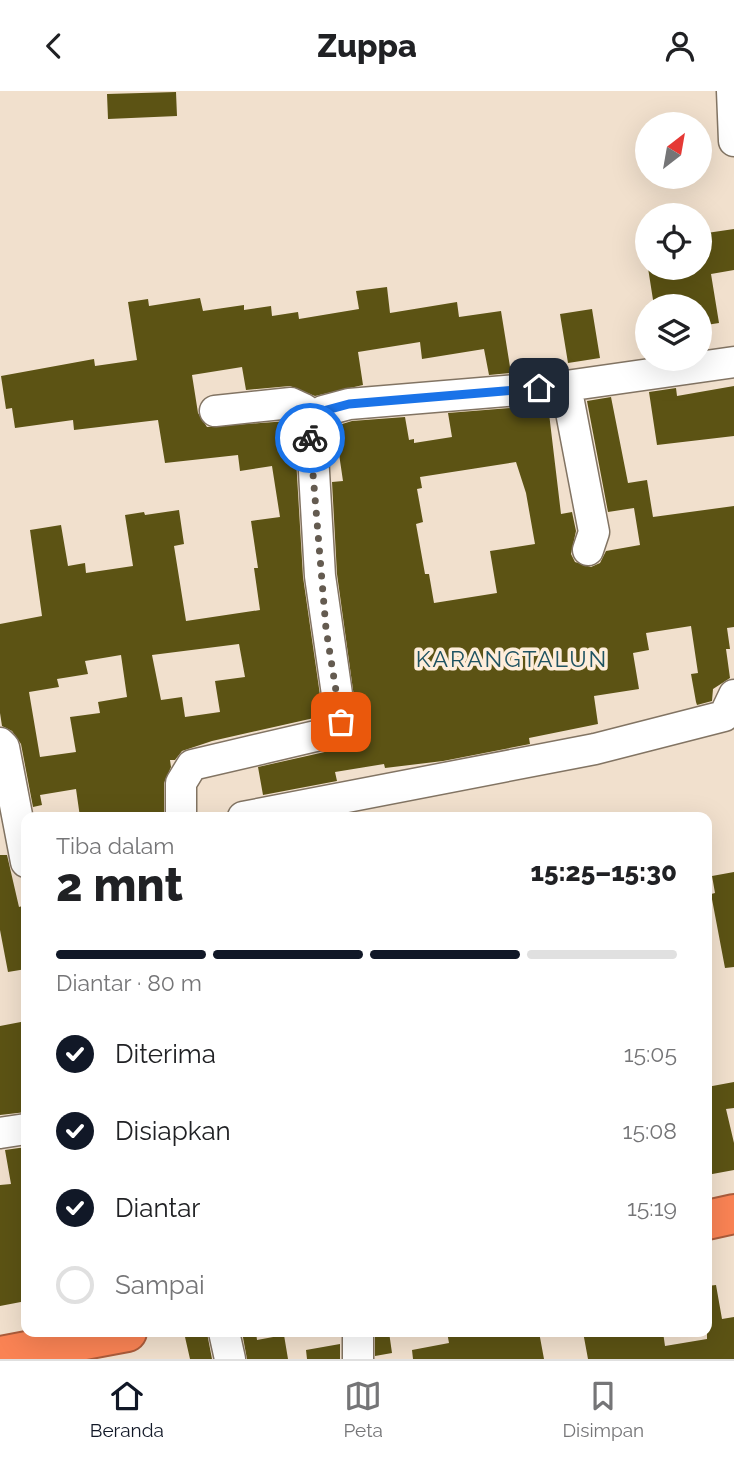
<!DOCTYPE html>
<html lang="id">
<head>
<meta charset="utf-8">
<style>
  :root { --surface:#fff; --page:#f2f2f2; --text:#202124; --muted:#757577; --line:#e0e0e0; --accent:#111827 }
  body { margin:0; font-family:Raleway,sans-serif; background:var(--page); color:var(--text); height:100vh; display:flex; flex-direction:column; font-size:26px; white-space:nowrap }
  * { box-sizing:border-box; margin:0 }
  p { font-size:23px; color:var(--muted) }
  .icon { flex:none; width:38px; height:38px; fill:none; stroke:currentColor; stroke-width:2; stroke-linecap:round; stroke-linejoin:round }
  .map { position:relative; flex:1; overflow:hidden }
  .sheet { position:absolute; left:21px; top:721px; width:691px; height:525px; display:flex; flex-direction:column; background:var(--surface); border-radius:14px; box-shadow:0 7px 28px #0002 }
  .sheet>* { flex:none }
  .needle { width:46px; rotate:31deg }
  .fabs { position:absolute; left:635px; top:21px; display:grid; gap:14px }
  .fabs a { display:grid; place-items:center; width:77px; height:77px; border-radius:50%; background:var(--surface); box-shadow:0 7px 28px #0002; font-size:35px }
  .pin { position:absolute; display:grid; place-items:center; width:60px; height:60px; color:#fff; margin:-30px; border-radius:14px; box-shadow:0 4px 10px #0006 }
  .courier { position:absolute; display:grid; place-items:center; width:70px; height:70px; margin:-35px; border:5px solid #1a73e8; border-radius:50%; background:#fff; color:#222; box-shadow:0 2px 9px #0007 }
  .head em { font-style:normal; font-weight:800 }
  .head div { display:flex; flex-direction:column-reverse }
  .head { display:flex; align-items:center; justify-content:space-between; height:119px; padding:0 35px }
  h1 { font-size:46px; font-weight:800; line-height:52px }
  .bar { display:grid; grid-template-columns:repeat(4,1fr); gap:10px 7px; align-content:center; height:84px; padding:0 35px }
  .bar i { height:9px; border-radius:5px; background:var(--line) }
  .bar .selected { background:var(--accent) }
  .bar p { grid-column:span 4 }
  ol { padding:0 35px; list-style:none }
  li { display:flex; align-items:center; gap:21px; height:77px }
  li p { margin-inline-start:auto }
  li .icon { padding:7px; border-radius:50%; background:var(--accent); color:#fff; stroke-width:4 }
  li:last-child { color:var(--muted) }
  li i { width:38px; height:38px; border:4px solid var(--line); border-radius:50% }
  header { display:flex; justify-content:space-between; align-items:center; height:91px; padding:0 35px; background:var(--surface); font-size:32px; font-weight:800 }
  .tab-bar { display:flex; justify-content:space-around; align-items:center; height:98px; border-top:2px solid var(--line); background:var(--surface); font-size:19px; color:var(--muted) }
  .tab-bar a { display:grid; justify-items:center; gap:4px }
  .tab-bar .selected { color:var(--accent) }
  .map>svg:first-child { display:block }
</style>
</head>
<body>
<header><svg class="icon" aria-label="back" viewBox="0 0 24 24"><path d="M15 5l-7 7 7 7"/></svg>Zuppa<svg class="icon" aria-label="person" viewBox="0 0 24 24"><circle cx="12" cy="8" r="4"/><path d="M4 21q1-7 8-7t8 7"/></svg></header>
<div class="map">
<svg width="734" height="1268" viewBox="0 0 734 1268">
  <rect width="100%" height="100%" fill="#f1e0cd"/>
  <path fill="#5c5314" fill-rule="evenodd" d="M176,1L177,25L108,28L107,3Z
    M734,138V179L711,183L719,232L700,235V215H654L648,177H700L703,174L700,143Z
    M387,196L390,222L457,211L459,226L501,220L511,282L489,284L484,258L422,268L420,251L358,261L363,294L315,305L290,295L246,299L242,276L192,284L198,322L207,336L288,330L294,334L303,486L323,625L212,650L182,660L175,669H170L171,676L164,692V726H80L76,698L40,704L42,714L33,716L21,653L12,640L2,635L0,622V533L42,525L30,439L61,434L68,475L85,472L86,482L133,475L125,424L144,421L145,424L179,419L184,453L174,455L186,530L260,519L254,477H258L251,430L280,426L272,375L240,380L238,364L165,372L158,329L74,339L73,329L15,337L12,317L6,318L1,285L94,268L95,275L137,269L128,211L148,208L149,215L200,207L203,220L244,214V219L271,215L272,225L298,221L299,228L359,218L356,200ZM239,553L245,586L215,590L220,621L185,626L182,606L161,609L152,564ZM121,564L127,606L98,611L100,622L70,626L76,661L40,666L29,601L59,596L57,588L88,583L85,570Z
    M592,218L600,267L568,272L560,223Z
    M734,295V345L657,354L649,301L676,297L677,305Z
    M611,306L628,392L647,389L653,426L734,415V536L727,537L730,558H726L730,587L713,598L712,610L697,614L696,611L691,583L698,582L691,535L646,542L649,559L633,562L639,598L594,605L598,633L529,647L530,653L443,670L385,677L384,673L335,681L337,690L263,704L258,676L338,658L347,652L358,635L337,483L332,391L343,390L338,356L330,357L329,337L352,330L405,326L409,349L414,348V352L452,346L448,322L548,314L561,423L572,421L576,440L571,463L575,471L591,476L600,472L606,460L640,454L634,417L608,421L587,310ZM516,371L526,402L535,453L490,460L497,502L434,512L429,483H425L416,433L423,431L417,398L422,397L420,386Z
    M0,764H7L19,816L26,814V878L8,881L0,839Z
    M734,781V876L725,877L711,803L715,802L712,785Z
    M26,930V997L22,998L26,1021L0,1024V935Z
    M734,991V1017L726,1018L734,1052V1079L707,1084V996Z
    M26,1056V1210L0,1215V1094L11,1093L5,1059Z
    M716,1194L722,1228L734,1226V1268H588L583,1241H663L665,1255L707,1248V1195Z
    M242,1241H256L257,1249L284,1244L288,1268H247Z
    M375,1241H389L392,1262L375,1265Z
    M447,1241H539L544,1268H413L412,1259L449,1252Z
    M207,1242L212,1268H190L185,1246Z
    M340,1253V1268H307L306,1259Z"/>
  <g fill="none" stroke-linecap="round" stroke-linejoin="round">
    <defs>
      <path id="minor" d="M732,0L734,50
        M566,295L594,441L588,459
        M215,320L291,312L304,318L311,328
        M0,652L4,656L26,771
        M181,726V692L192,674L333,641L341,631L320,485L311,328L323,320L349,313L566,295L734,271
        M243,726L595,658L724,625L734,604
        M0,1042L26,1038
        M224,1241L230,1268
        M358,1241V1268"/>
      <path id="highway" d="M707,1129L734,1123
        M0,1265L127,1241"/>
    </defs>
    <use href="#minor" stroke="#827463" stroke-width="33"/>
    <use href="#highway" stroke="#ab5c3b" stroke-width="42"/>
    <use href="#minor" stroke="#fff" stroke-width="30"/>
    <use href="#highway" stroke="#fa8354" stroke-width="38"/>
  </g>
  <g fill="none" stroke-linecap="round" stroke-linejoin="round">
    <path stroke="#645b50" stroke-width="7" stroke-dasharray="0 12.6" d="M310,347L326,538L341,631"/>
    <path stroke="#1a73e8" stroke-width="9" d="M310,347L311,328L323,320L349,313L539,297"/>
  </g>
  <g text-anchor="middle" stroke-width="7" stroke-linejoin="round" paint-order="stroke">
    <g font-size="23" letter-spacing="2" fill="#1e5362" stroke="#feedda">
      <text x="512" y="576">KARANGTALUN</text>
    </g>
  </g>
</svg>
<div class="fabs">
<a><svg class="needle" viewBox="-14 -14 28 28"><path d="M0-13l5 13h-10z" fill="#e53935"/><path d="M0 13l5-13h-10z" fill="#757577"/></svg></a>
<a><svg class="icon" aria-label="locate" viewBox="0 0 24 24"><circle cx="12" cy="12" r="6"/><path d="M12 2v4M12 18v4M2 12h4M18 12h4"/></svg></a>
<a><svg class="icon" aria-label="layers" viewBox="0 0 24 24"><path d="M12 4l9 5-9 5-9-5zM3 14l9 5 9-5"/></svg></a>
</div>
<div class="pin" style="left:341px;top:631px;background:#ea580c"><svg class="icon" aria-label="bag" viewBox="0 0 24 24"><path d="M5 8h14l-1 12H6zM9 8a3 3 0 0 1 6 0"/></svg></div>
<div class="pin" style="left:539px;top:297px;background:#1f2937"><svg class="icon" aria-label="home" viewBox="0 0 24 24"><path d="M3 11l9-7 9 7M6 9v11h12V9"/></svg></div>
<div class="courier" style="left:310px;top:347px"><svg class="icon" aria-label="bike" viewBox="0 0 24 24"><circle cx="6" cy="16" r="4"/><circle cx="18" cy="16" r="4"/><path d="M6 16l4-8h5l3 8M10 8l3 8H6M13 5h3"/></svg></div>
<section class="sheet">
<div class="head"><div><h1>2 mnt</h1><p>Tiba dalam</p></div><em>15:25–15:30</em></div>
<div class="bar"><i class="selected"></i><i class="selected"></i><i class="selected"></i><i></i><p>Diantar · 80 m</p></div>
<ol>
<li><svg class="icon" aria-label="check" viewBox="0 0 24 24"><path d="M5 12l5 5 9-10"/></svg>Diterima<p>15:05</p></li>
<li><svg class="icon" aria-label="check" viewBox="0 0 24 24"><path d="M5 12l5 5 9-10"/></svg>Disiapkan<p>15:08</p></li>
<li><svg class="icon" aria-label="check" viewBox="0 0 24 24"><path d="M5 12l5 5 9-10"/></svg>Diantar<p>15:19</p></li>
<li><i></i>Sampai</li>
</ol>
</section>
</div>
<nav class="tab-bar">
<a class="selected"><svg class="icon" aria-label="home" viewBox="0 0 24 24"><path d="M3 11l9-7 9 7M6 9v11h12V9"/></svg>Beranda</a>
<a><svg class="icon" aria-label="map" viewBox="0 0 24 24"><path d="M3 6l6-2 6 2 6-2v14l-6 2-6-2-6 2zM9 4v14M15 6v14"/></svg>Peta</a>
<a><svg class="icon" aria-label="saved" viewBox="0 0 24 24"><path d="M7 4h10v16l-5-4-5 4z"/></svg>Disimpan</a>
</nav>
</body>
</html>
